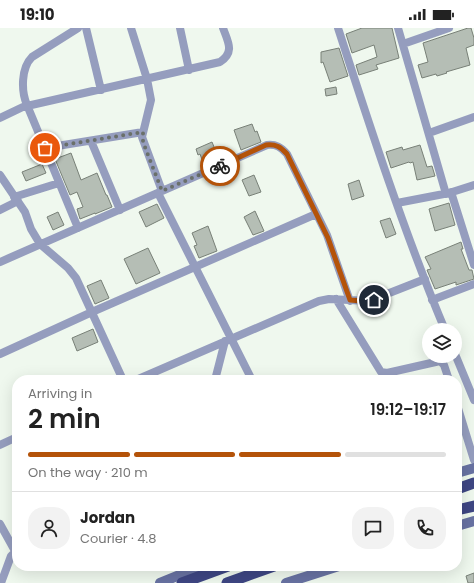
<!DOCTYPE html>
<html lang="en">
<head>
<meta charset="utf-8">
<style>
  :root { --surface:#fff; --page:#f2f2f2; --text:#222; --muted:#767676; --line:#e0e0e0; --accent:#b45309 }
  body { margin:0; font-family:Poppins,sans-serif; background:var(--page); color:var(--text); height:100vh; display:flex; flex-direction:column; font-size:15px; white-space:nowrap }
  * { box-sizing:border-box; margin:0 }
  p { font-size:13px; color:var(--muted) }
  .icon { flex:none; width:22px; height:22px; fill:none; stroke:currentColor; stroke-width:2; stroke-linecap:round; stroke-linejoin:round }
  .map { position:relative; flex:1; overflow:hidden }
  .side { position:absolute; left:12px; top:347px; width:450px; height:196px; display:flex; flex-direction:column; background:var(--surface); border-radius:16px; box-shadow:0 4px 16px #0002 }
  .side>* { flex:none }
  .fabs { position:absolute; left:422px; top:295px; display:grid; gap:8px }
  .fabs a { display:grid; place-items:center; width:40px; height:40px; border-radius:50%; background:var(--surface); box-shadow:0 4px 16px #0002; font-size:20px }
  .pin { position:absolute; display:grid; place-items:center; width:34px; height:34px; color:#fff; margin:-17px; border:2px solid #fff; border-radius:50%; box-shadow:0 1px 4px #0007 }
  .courier { position:absolute; display:grid; place-items:center; width:40px; height:40px; margin:-20px; border:3px solid #b45309; border-radius:50%; background:#fff; color:#222; box-shadow:0 1px 5px #0007 }
  .head em { font-style:normal; font-weight:600 }
  .head div { display:flex; flex-direction:column-reverse }
  .head { display:flex; align-items:center; justify-content:space-between; height:68px; padding:0 16px }
  h1 { font-size:26px; font-weight:600; line-height:30px }
  .bar { display:grid; grid-template-columns:repeat(4,1fr); gap:6px 4px; align-content:center; height:48px; padding:0 16px }
  .bar i { height:5px; border-radius:3px; background:var(--line) }
  .bar .current { background:var(--accent) }
  .bar p { grid-column:span 4 }
  .line { display:flex; align-items:center; gap:10px; padding:0 16px; border-top:1px solid var(--line) }
  .line div { flex:1 }
  .round { display:grid; place-items:center; flex:none; width:42px; height:42px; border-radius:16px; background:var(--page) }
  .status { display:flex; justify-content:space-between; align-items:center; height:28px; padding:0 20px; background:var(--surface); direction:ltr }
  .status svg { height:11px; fill:currentColor }
  .map>svg:first-child { display:block }
</style>
</head>
<body>
<div class="status"><b>19:10</b><svg viewBox="0 0 49 12"><path d="M0 12V9h3v3zM5 12V6h3v6zM10 12V3h3v9zM15 12V0h3v12zM26 1h20v11H26zM47 4h2v5h-2z"/></svg></div>
<div class="map">
<svg width="474" height="555" viewBox="0 0 474 555">
  <rect width="100%" height="100%" fill="#eff8ee"/>
  <path fill="#b5beb5" stroke="#788077" d="M362,0H392L399,30L376,37L378,41L359,47L356,37L377,29L374,17L352,25L346,6Z
    M468,0H471L474,10V17L466,20L470,37L446,44L447,45L437,48L436,46L422,50L418,37L428,34L423,15Z
    M339,20L348,48L330,54L323,34L321,35V24Z
    M336,59L337,66L326,68L325,61Z
    M252,96L255,104L257,103L261,114L241,122L234,102Z
    M212,114L219,131L204,137L200,126L198,127L196,121Z
    M420,117L427,139L432,138L435,148L417,152L413,134L410,135L409,134L391,140L386,124L402,119L403,122Z
    M71,125L81,152L97,145L106,167H107L112,179L95,186V185L80,191L77,181L83,179L77,164L70,167L55,131Z
    M42,136L46,145L26,153L22,144Z
    M254,147L261,164L249,168L242,152Z
    M359,152L364,168L352,172L348,156Z
    M449,175L455,197L435,203L429,181Z
    M157,176L164,190L146,199L139,184Z
    M255,183L264,203L253,207L244,189Z
    M58,184L64,197L53,202L47,189Z
    M390,190L396,206L386,210L380,193Z
    M208,198L217,223L199,230L194,218L197,217L192,205Z
    M461,214L463,221H461L469,242H472L474,251L456,257V254L435,261L427,242L431,241L425,229Z
    M148,220L160,245L136,256L124,231Z
    M101,252L109,270L95,276L87,258Z
    M93,301L98,314L77,323L72,310Z
    M474,545V555H468L466,548Z"/>
  <g fill="none" stroke-linecap="round" stroke-linejoin="round">
    <path stroke="#959dbe" stroke-width="8" d="M86,0L101,62
      M131,0L147,51L151,72L142,109L162,163
      M180,0L189,42
      M338,0C371,102 404,204 445,302
      M398,0L446,166
      M403,16L449,0
      M27,78L220,34C235,24 228,14 223,0
      M0,90L27,77
      M429,105L474,89
      M91,113L120,182
      M45,120L143,104
      M0,147L25,184L31,201L40,216L68,240L76,250L123,352
      M451,164L474,237
      M158,165L252,352
      M14,169L59,155
      M397,175L449,165L474,157
      M0,182L18,173
      M78,200L27,77C21,63 21,40 32,29L78,0
      M0,234L267,117C276,116 281,119 287,126L327,207L350,273
      M336,271L381,344L387,345L440,333L444,337L449,352
      M432,272L474,256
      M0,326L92,284L316,186
      M455,326L474,372
      M136,352L319,273L329,271L369,273L425,251
      M215,352L225,313
      M457,377L474,432
      M0,417L17,409
      M0,496L15,523
      M1,555L11,528L17,522"/>
    <path stroke="#6872a2" stroke-width="10" d="M457,445L474,440
      M457,498L474,493
      M160,555L202,538
      M286,555L339,538"/>
    <path stroke="#3e4683" stroke-width="11" d="M457,461L474,455
      M457,482L474,478
      M182,555L228,538
      M227,555L274,538"/>
  </g>
  <g fill="none" stroke-linecap="round" stroke-linejoin="round">
    <path stroke="#6a706a" stroke-width="4" stroke-dasharray="0 7.2" d="M45,120L143,104V114L162,163L220,138"/>
    <path stroke="#b45309" stroke-width="5" d="M220,138L266,117C276,116 281,119 287,126L328,210L350,272L362,273L374,272"/>
  </g>
</svg>
<div class="fabs">
<a><svg class="icon" aria-label="layers" viewBox="0 0 24 24"><path d="M12 4l9 5-9 5-9-5zM3 14l9 5 9-5"/></svg></a>
</div>
<div class="pin" style="left:45px;top:120px;background:#ea580c"><svg class="icon" aria-label="bag" viewBox="0 0 24 24"><path d="M5 8h14l-1 12H6zM9 8a3 3 0 0 1 6 0"/></svg></div>
<div class="pin" style="left:374px;top:272px;background:#1f2937"><svg class="icon" aria-label="home" viewBox="0 0 24 24"><path d="M3 11l9-7 9 7M6 9v11h12V9"/></svg></div>
<div class="courier" style="left:220px;top:138px"><svg class="icon" aria-label="bike" viewBox="0 0 24 24"><circle cx="6" cy="16" r="4"/><circle cx="18" cy="16" r="4"/><path d="M6 16l4-8h5l3 8M10 8l3 8H6M13 5h3"/></svg></div>
<section class="side">
<div class="head"><div><h1>2 min</h1><p>Arriving in</p></div><em>19:12–19:17</em></div>
<div class="bar"><i class="current"></i><i class="current"></i><i class="current"></i><i></i><p>On the way · 210 m</p></div>
<div class="line" style="height:72px"><a class="round"><svg class="icon" aria-label="person" viewBox="0 0 24 24"><circle cx="12" cy="8" r="4"/><path d="M4 21q1-7 8-7t8 7"/></svg></a><div><b>Jordan</b><p>Courier · 4.8</p></div><a class="round"><svg class="icon" aria-label="chat" viewBox="0 0 24 24"><path d="M4 5h16v11H9l-5 4z"/></svg></a><a class="round"><svg class="icon" aria-label="phone" viewBox="0 0 24 24"><path d="M5 4h4l2 5-3 2q2 4 5 5l2-3 5 2v4C11 20 4 13 5 4z"/></svg></a></div>
</section>
</div>
</body>
</html>
